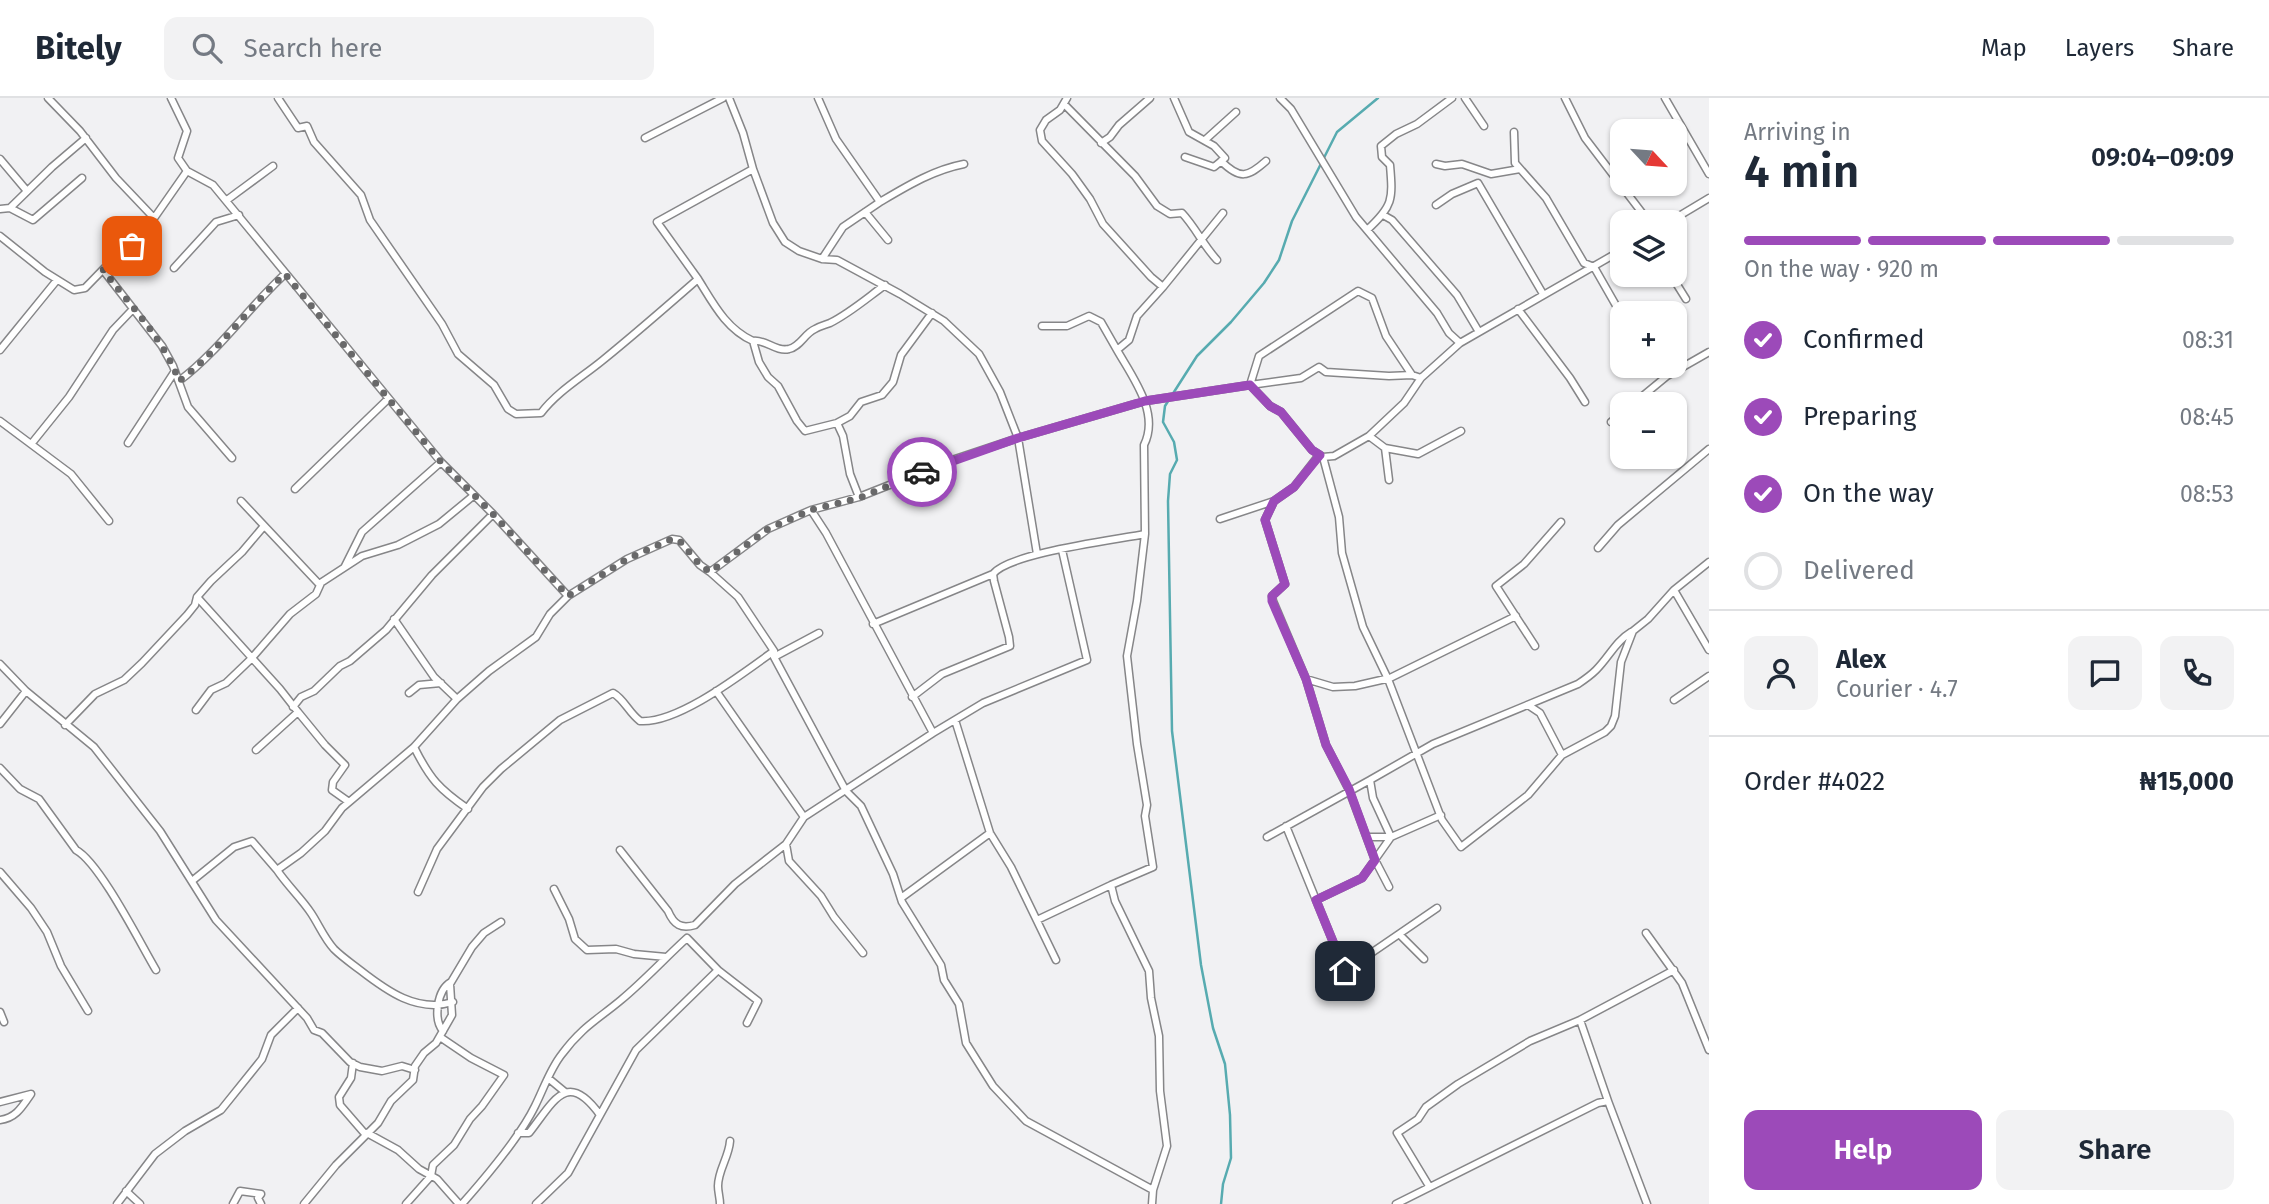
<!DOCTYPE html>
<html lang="en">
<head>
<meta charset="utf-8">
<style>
  :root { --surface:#fff; --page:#f2f2f3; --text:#1f2937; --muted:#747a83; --line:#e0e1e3; --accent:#9c4ab9 }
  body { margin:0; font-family:"Fira Sans",sans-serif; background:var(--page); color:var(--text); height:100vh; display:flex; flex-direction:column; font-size:26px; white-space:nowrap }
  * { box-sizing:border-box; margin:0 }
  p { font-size:23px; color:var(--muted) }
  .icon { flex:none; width:38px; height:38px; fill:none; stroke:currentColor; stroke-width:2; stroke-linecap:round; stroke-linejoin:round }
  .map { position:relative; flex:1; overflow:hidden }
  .panel { display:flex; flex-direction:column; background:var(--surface); width:560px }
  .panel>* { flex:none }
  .needle { width:46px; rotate:116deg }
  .tools { position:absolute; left:1610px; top:21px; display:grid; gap:14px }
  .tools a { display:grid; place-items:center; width:77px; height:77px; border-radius:14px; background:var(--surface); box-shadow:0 2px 5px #0004; font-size:35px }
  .pin { position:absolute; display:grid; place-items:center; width:60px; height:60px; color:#fff; margin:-30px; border-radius:14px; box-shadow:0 4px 10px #0006 }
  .courier { position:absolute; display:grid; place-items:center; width:70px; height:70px; margin:-35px; border:5px solid #9c4ab9; border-radius:50%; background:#fff; color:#222; box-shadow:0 2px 9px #0007 }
  .head em { font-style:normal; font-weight:600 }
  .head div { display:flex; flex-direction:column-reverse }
  .head { display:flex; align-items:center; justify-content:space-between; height:119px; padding:0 35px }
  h1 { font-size:46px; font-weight:600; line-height:52px }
  .bar { display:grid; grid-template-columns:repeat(4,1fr); gap:10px 7px; align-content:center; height:84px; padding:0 35px }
  .bar i { height:9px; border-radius:5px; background:var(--line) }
  .bar .active { background:var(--accent) }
  .bar p { grid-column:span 4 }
  .line { display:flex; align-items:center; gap:18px; padding:0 35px; border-top:2px solid var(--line) }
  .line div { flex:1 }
  .round { display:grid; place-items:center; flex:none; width:74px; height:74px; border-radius:14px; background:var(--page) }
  ol { padding:0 35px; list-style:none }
  li { display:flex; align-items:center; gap:21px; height:77px }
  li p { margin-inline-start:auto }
  li .icon { padding:7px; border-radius:50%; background:var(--accent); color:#fff; stroke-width:4 }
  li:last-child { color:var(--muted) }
  li i { width:38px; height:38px; border:4px solid var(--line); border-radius:50% }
  .primary-button { display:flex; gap:14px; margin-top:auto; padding:14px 35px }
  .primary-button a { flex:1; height:80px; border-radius:14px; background:var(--accent); color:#fff; font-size:28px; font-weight:600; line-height:80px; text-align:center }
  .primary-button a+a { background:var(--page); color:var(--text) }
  header { display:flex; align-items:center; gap:42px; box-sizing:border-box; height:98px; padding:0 35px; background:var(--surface); border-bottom:2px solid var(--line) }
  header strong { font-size:33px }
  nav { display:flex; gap:38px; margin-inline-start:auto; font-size:24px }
  .search { width:490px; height:63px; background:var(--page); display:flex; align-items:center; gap:18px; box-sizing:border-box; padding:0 24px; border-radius:14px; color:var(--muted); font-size:26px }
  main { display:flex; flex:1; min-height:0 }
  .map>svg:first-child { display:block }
</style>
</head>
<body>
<header>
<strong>Bitely</strong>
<div class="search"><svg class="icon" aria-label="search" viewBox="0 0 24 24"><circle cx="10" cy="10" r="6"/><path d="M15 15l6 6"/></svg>Search here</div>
<nav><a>Map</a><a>Layers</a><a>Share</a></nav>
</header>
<main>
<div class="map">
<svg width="1709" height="1106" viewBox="0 0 1709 1106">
  <rect width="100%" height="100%" fill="#f1f1f3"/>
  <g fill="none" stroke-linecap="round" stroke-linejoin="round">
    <path stroke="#57abb0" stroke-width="2.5" d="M1221,1106L1223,1086L1231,1060L1230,1017L1225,966L1213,930L1201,867L1172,633L1168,403L1170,376L1177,362L1174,344L1163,324L1165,308L1197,258L1231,224L1264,185L1279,162L1292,123L1337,34L1378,0"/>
    <defs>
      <path id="minor" d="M48,0L80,33L116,80L154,120
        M171,0L187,33L178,60L187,73
        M278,0L298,30L307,28L314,44L361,97L370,122L442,226L458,256L494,287L508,311L516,316L541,315C558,293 581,280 603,262C635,236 666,209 698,181L657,124L753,71
        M729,0L743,35L753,71L773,125L785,144L799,153L822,161L837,162L900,196L944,223L979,256L1000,294L1018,340L1037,456
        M818,0L836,41L880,104L843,129L822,161
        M1067,0L1060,12L1046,22L1040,32L1042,43L1072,76L1090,101L1103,126L1151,179L1163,189L1137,218L1129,242L1117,252C1133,280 1160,315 1144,347L1145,436L1137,503L1127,558L1137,646L1147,707L1145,718L1153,769L1111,787L1115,803L1149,873L1151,900L1159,938L1160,993L1167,1048L1153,1092L1152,1106
        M1174,0L1189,34L1214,48L1225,60L1214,69L1185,59
        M1280,0L1291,11L1356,119L1437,215L1449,235L1460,245
        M1465,0L1484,28
        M1565,0L1585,40L1649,124
        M1665,0L1709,76
        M1064,6L1135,78L1157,108L1170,116L1182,115C1196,130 1203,147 1217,162
        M1514,34L1515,65L1546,100L1584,165L1594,169L1622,218
        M645,40L723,0
        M1205,42L1236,14
        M1101,45L1110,39L1119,27L1150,0
        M0,61L27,93
        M1221,63C1240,82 1248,79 1266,63
        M1436,66L1445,68L1462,66L1491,76L1520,71
        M227,102L273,68
        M880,104C907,88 933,72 964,66
        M1436,107L1452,96L1478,85L1543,196
        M10,110L33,122L82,80
        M0,111L10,110L52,69L86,40
        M865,114L888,142
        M1383,117L1392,122L1457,197L1479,234
        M1669,124L1709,100
        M1367,132C1393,108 1393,102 1390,67L1382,59L1381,48L1396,36L1417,26L1452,0
        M0,138L45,174L74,192L85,190L121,153L136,146L187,73L213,87L441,364L493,416L568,498L627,461L672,441L679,442L700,467L710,474L768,431L811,412L859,399L955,361L1018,340L1145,303L1250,287L1270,308L1281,314L1312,352L1323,359L1334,358L1369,338L1404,305L1421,280L1460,245L1622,152
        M174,170L216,124L239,117
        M103,172L162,248L173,268L188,309L232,360
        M1671,177L1686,201
        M698,181C713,205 726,231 753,243L759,264L768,279L778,288L797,323L805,333L837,325L850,318L861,304L882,297L893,284L901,257L932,215
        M1163,189L1223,115
        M1518,211L1570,280L1585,304
        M1042,228H1067L1089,218L1101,224L1117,252
        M753,243C766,241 775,254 789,251C801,248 804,236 815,231C820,228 825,227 830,225C850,215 867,200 885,187
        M0,252L57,182
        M1657,268L1667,278L1709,254
        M1412,277L1386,238L1372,200L1358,193L1259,258L1250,287L1301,280L1319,269L1326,274L1389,278L1412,277L1421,280
        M179,283C219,253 248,210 285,176
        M1633,306L1667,278
        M0,323L71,376L109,423
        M1611,324L1622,315
        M837,325L843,338L850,376L859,399
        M1369,338L1385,350L1389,382
        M32,345L69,299L113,232L133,211
        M128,345L175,273
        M1385,350L1418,356L1461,333
        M1319,357L1294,389L1274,403L1265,422L1285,486L1272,498L1273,503L1306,581L1326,647L1349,692L1375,762L1389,789
        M1323,359L1339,419L1342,455L1363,529L1388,581L1442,722L1461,749L1528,697L1562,657L1605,634L1611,628L1615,618L1621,564L1633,533L1648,521L1674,492L1709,464
        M295,391L388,301
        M241,403L319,486L362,458L398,447L439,426L473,398
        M1220,421L1274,403
        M1598,450L1618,427L1709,351
        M345,468L362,434L441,364
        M710,474L738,499L774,553V559L846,693L861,708L893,776L902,804L941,867L944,882L959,906L966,945L993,988L1026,1023L1153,1092
        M1674,492L1709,552
        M197,499L280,591L298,614L256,652
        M394,521L434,579L457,601
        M873,526L993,476
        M1535,548L1496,488L1524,466L1561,424
        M774,559L819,535
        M0,566L26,593L94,649L160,733L216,822L307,920L314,932L322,935L350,964L360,969L382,973L402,968L415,972
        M1306,581L1333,589L1355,588L1390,580L1516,518
        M716,593L804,719
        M409,595L419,587L441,585
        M912,599L942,576L1010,548L1009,539L994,483L993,476C1009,455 1115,442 1145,436
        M1674,602L1709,578
        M1528,607L1540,615L1562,657
        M293,609L301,599L314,593L340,568L350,563L386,532L432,477L493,416
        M196,612L211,592L226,585L251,561L290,516L316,496L321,485
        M298,614L325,647L345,667L333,684L332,692L349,704
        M955,622L990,735L1011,769L1056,862
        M0,626L26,593
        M65,627L95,596L124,582L142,565L187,517L195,507L197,499L211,483L242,454L264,428
        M933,635L983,605L1087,562L1062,452
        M414,649C430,681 439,691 468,711
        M0,670L20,691L39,701L76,752C100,765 140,845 156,872
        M1286,728L1316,802
        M1267,739L1370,682
        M1368,739H1391L1441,717
        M786,746L789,763L821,798L834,819L863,855
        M620,752L668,813C674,827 681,831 695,827L735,786L786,746L804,719L933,635L826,435L811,412
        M277,772C287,787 301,800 311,815C319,827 324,840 334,851C342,859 351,865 360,872C387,893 417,915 453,904
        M0,774L31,810L47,834L61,868L88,913
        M192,783L234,749L252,743L277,772L301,755L325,733L342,710L414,649L457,601L489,573L536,539L550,516L568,498
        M554,791L569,821L575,841L587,852L616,851L634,856L666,859
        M418,794L437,751L483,689L501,671L560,622L613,595C624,601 629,615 640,623C678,626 743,575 774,553
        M901,800L990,735
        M1437,810L1345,873L1316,802L1362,780L1391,739L1373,700L1370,682L1433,646L1578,586C1584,582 1591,577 1596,572C1609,559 1616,543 1631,534
        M1037,822L1111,787
        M1646,835L1682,885L1709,952
        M1399,836L1424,861
        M718,872L758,903L747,925
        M0,914L4,924
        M1580,922L1608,1003
        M443,933C433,921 437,892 451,884
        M353,965L351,980L339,999L340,1007L366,1037
        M548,980L565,994
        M0,1004L31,996C22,1009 16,1020 0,1022
        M367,1035L398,1052L419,1071L437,1081L459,1106
        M518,1035H529C554,1003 567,971 600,1017
        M1429,1088L1397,1035L1418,1021L1426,1009L1458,986L1530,943L1580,922L1674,872
        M126,1093L140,1106
        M117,1106L155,1056L185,1033L221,1012L262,961L271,937L298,910
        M233,1106L240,1093L261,1096L258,1100L261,1106
        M304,1106L336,1067L378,1025L391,1003L413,982L415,968L424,955L436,945L452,917L450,886L472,849L484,835L501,824
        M406,1106L431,1078L433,1067L454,1047L470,1021L482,1008L504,977L471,960L440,939
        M462,1106C485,1080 520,1039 535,1008C544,990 550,971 562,956C582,929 597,922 621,902C644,883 665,860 687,840L718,872L636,952L568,1075L536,1106
        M720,1106C720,1100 718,1094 718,1088C718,1072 729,1059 730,1043
        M1396,1106L1598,1005L1608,1003L1647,1106"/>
    </defs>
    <use href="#minor" stroke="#868688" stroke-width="9"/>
    <use href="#minor" stroke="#fff" stroke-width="6"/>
  </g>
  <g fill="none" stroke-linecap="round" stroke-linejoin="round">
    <path stroke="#69696a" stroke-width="7" stroke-dasharray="0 12.6" d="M132,148L121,153L103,172C130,207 164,241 179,283C219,253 248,210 285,176L441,364L493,416L568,498L627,461L672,441L679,442L700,467L710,474L768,431L811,412L859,400L922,374"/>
    <path stroke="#9c4ab9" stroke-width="9" d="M922,374L1018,340L1145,303L1250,287L1270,308L1281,314L1312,352L1320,357L1294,389L1274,403L1265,422L1285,486L1272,498V503L1306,581L1326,647L1349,691L1375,762L1362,780L1316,802L1345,873"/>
  </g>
</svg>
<div class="tools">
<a><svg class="needle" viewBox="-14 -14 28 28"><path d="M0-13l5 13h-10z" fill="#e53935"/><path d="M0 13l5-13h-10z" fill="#747a83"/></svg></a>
<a><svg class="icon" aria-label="layers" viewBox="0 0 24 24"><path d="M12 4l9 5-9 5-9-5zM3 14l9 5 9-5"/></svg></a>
<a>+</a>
<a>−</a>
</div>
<div class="pin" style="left:132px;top:148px;background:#ea580c"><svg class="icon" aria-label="bag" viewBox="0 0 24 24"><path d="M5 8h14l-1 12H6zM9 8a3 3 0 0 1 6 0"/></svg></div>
<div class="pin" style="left:1345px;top:873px;background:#1f2937"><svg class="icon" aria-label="home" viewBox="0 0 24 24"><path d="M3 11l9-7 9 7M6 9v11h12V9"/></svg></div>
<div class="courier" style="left:922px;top:374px"><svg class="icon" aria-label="car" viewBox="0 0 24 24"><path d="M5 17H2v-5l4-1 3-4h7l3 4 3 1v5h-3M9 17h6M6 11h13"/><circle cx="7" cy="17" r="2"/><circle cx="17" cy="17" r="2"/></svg></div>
</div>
<section class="panel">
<div class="head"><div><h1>4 min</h1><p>Arriving in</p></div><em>09:04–09:09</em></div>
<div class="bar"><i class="active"></i><i class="active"></i><i class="active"></i><i></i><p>On the way · 920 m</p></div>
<ol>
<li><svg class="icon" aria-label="check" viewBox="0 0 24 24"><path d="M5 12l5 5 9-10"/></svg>Confirmed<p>08:31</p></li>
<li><svg class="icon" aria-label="check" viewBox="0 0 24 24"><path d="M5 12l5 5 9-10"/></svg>Preparing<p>08:45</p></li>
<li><svg class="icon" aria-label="check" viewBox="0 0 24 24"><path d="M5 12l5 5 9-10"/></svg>On the way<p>08:53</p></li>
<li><i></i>Delivered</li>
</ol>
<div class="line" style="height:126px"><a class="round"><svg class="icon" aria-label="person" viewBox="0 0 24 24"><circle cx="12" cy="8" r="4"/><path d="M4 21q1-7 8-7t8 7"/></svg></a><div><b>Alex</b><p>Courier · 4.7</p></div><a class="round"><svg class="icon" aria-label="chat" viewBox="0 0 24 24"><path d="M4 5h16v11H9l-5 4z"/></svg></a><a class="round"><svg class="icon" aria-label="phone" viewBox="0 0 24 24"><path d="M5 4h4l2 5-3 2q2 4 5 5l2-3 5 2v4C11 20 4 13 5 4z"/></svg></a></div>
<div class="line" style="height:91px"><div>Order #4022</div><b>₦15,000</b></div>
<div class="primary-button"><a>Help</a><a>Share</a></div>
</section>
</main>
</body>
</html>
